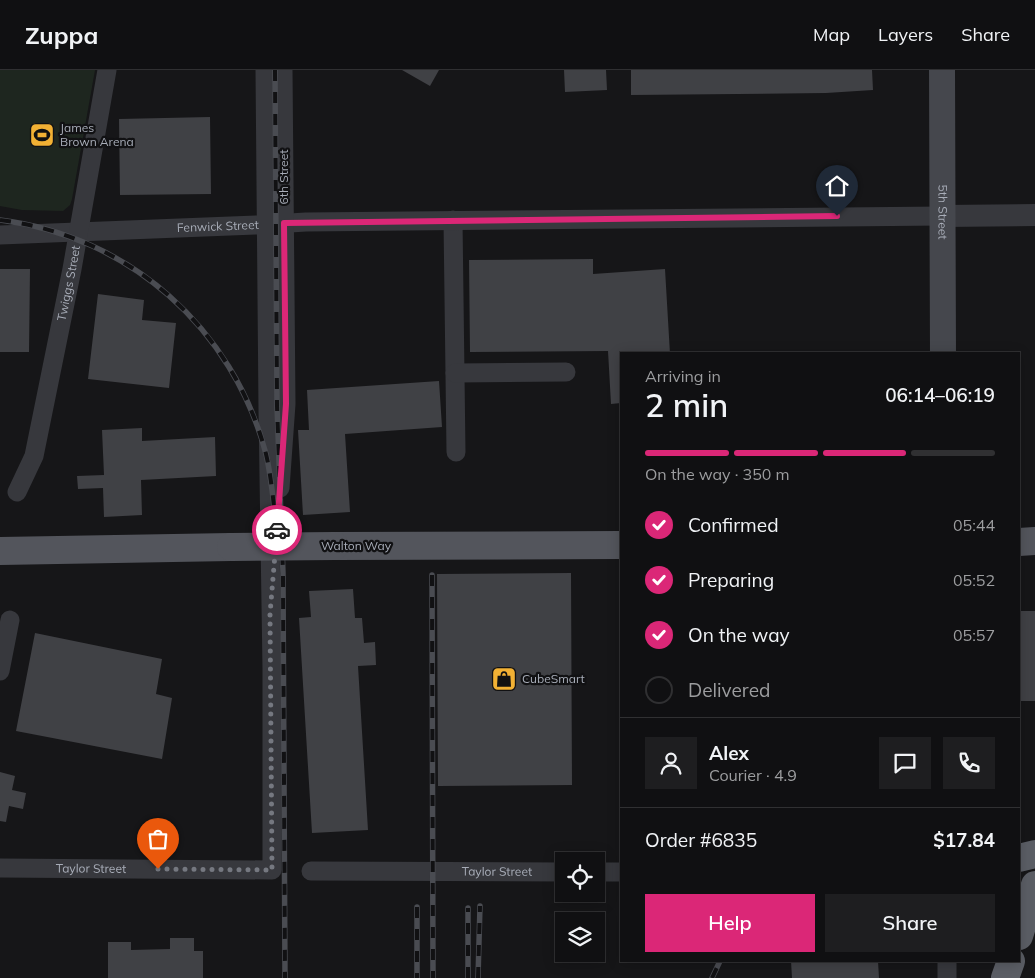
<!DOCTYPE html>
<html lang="en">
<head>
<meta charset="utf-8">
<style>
  :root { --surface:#101012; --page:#1e1e20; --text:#f1f3f6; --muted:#9c9d9f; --line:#303032; --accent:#db2777 }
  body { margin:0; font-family:Mulish,sans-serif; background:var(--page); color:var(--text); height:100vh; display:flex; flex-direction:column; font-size:19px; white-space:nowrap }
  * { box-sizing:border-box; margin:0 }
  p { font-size:16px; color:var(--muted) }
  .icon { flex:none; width:28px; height:28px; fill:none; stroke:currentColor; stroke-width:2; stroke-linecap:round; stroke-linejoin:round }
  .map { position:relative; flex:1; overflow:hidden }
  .sheet { position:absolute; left:620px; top:282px; width:400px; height:610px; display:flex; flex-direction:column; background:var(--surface); border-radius:0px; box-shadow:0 2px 12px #0003,0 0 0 1px var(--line) }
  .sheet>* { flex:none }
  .controls { position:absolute; left:555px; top:782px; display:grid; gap:10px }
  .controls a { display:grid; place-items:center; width:50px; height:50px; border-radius:0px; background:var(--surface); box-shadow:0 2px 12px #0003,0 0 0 1px var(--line); font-size:25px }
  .pin { position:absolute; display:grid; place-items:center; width:42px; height:42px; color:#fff; margin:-51px -21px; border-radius:50% 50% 50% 0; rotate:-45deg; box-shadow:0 0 5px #0007 }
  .pin .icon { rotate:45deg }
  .courier { position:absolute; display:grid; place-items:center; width:50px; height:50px; margin:-25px; border:4px solid #db2777; border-radius:50%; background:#fff; color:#222; box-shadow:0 1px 6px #0007 }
  .overview em { font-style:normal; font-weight:600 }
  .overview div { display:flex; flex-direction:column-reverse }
  .overview { display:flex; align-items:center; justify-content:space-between; height:85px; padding:0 25px }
  h1 { font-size:32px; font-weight:600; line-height:38px }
  .bar { display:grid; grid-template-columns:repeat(4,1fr); gap:8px 5px; align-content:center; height:60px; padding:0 25px }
  .bar i { height:6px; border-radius:4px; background:var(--line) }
  .bar .on { background:var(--accent) }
  .bar p { grid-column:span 4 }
  .line { display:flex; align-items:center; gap:12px; padding:0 25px; border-top:1px solid var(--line) }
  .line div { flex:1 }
  .round { display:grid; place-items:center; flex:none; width:52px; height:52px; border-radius:0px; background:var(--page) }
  ol { padding:0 25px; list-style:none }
  li { display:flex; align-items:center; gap:15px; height:55px }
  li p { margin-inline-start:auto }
  li .icon { padding:5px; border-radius:50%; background:var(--accent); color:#fff; stroke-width:4 }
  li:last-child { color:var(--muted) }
  li i { width:28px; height:28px; border:2px solid var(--line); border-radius:50% }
  .button { display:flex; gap:10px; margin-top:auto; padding:10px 25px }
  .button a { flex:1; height:58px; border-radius:0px; background:var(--accent); color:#fff; font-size:20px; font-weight:600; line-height:58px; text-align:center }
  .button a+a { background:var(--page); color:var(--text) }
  header { display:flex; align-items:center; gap:30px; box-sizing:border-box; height:70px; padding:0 25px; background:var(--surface); border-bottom:1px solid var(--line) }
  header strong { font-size:24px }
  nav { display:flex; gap:28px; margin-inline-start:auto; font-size:18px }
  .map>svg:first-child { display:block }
</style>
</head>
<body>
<header>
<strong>Zuppa</strong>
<nav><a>Map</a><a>Layers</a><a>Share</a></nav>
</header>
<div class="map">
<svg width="1035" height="908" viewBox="0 0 1035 908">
  <rect width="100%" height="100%" fill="#161618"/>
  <path fill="#1e261f" d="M0,0H95L72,129L70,135L63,141L22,140L0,136Z"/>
  <path fill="#404145" d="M402,0H439L430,16Z
    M564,0H606L607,20L565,22Z
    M631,0H872L873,20L826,23L631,25Z
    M210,47L211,124L120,125L119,49Z
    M593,189V204L665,199L670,284H621V333L611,334L608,281L470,282L469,190Z
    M0,199H30L29,282H0Z
    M98,224L144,230L142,250L176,253L169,318L88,309Z
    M439,311L442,357L345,364L350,442L303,445L298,360H309L307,320Z
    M142,358V371L215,367L216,406L141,410L142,445L104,447L103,418L78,419L77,406L104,405L102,360Z
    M571,503L572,715L438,716L437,504Z
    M353,519L355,548H362L364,573L375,572L376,595L358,596L368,760L312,763L299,548L311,547L309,521Z
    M1019,541H1035V631H1019Z
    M35,563L162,589L156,624L172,628L162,689L16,661Z
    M0,702L15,706L12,720L26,723L23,739L9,736L6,752L0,751Z
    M170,868H194V881H203V908H108V872H131V880L170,879Z
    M791,891H878L879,908H792Z"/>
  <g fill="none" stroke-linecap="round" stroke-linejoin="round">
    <g stroke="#37383d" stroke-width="19">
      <path d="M453,150L456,382"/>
      <path id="s1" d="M0,165L257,155L306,152L943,146"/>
      <path d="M455,303L566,302"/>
      <path d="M280,418L286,334L283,0"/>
      <path id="s2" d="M17,422L34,386L72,199L107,0"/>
      <path d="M0,601L10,550"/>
      <path id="s3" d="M0,798L272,800V599L268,340L265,0"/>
      <path id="s4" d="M311,801L564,802"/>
      <path d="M596,802H621"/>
      <path d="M947,908V891"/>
    </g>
    <path stroke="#37383d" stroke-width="22" d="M943,146L1035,145"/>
    <path stroke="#45474d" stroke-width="26" id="s5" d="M942,0L943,284"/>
    <path stroke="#53555c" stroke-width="28" d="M1019,472L1035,471
      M335,476L621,475
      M0,481L231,477"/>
    <path stroke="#5b5e65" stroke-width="28" d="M1019,788L1035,784
      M1019,866L1035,815
      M1005,908L1011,891"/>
    <defs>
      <path id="rail" d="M275,0L277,336L283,503L285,908
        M0,150C129,166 233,258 266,384C270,401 272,419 274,436
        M432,505L433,908
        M417,837V908
        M468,908V838
        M478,908L480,836
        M712,908L720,891"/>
    </defs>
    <use href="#rail" stroke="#4a4c52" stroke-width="5.5"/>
    <use href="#rail" stroke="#111113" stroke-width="4" stroke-dasharray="11" stroke-linecap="butt"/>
    <path stroke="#53555c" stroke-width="28" d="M231,477L335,476"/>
  </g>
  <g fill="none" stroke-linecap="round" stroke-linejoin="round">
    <path stroke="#757880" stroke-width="5" stroke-dasharray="0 9" d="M158,799L272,800L270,544L277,460"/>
    <path stroke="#db2777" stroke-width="6" d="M277,460L286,334L284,153L837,146"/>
  </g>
  <defs>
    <symbol id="stadium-square" viewBox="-11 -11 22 22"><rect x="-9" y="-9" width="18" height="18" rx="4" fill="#f2b134" stroke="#111113"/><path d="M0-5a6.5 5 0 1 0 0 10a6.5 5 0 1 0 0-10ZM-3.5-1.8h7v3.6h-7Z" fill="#111"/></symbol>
    <symbol id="shop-square" viewBox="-11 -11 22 22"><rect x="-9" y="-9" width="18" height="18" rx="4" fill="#f2b134" stroke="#111113"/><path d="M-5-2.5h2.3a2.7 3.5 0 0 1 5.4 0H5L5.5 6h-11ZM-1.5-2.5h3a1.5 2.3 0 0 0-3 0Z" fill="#111"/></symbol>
  </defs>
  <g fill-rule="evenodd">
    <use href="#stadium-square" x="28" y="51" width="28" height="28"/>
    <use href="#shop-square" x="490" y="595" width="28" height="28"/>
  </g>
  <g text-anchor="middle" stroke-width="4.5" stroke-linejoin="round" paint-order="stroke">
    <g font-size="12" fill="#a8adb8" stroke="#111113" text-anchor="start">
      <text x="60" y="62">James<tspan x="60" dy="14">Brown Arena</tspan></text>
      <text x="522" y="613">CubeSmart</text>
    </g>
    <g font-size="12" fill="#a8adb8" stroke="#111113">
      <text transform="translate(284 107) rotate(-90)" y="4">6th Street</text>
      <text dy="4" stroke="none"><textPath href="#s5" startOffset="142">5th Street</textPath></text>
      <text dy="4" stroke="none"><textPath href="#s1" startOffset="218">Fenwick Street</textPath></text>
      <text dy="4" stroke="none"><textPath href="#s2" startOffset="216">Twiggs Street</textPath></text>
      <text x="356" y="480">Walton Way</text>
      <text dy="4" stroke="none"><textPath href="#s3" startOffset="91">Taylor Street</textPath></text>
      <text dy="4" stroke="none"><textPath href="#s4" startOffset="186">Taylor Street</textPath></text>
    </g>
  </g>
</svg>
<div class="controls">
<a><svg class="icon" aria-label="locate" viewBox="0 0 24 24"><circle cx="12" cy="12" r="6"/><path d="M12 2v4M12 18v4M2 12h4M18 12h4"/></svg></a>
<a><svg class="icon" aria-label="layers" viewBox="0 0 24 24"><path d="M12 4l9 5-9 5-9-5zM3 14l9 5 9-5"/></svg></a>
</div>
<div class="pin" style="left:158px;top:799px;background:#ea580c"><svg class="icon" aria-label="bag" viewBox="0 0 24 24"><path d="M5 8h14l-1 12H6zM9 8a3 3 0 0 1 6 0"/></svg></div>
<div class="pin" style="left:837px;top:146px;background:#1f2937"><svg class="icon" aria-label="home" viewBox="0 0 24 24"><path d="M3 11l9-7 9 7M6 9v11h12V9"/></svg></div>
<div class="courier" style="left:277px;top:460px"><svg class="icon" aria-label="car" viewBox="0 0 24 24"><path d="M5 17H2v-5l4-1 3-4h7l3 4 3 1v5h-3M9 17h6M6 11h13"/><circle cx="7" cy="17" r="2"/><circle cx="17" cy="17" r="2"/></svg></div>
<section class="sheet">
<div class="overview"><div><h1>2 min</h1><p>Arriving in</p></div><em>06:14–06:19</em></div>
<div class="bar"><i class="on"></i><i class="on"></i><i class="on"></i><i></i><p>On the way · 350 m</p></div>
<ol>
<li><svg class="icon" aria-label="check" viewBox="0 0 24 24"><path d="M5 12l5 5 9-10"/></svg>Confirmed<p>05:44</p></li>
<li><svg class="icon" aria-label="check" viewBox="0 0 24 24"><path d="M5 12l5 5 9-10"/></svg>Preparing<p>05:52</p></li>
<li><svg class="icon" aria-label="check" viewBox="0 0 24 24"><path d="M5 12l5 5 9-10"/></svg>On the way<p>05:57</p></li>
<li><i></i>Delivered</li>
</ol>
<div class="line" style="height:90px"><a class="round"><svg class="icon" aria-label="person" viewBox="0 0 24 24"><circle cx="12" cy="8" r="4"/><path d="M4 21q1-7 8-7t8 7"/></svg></a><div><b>Alex</b><p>Courier · 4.9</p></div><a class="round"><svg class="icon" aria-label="chat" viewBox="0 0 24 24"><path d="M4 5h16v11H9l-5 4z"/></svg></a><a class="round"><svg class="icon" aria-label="phone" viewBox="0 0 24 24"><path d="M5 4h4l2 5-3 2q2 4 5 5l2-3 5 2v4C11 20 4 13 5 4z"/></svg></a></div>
<div class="line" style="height:65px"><div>Order #6835</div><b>$17.84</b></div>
<div class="button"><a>Help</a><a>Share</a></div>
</section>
</div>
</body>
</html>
